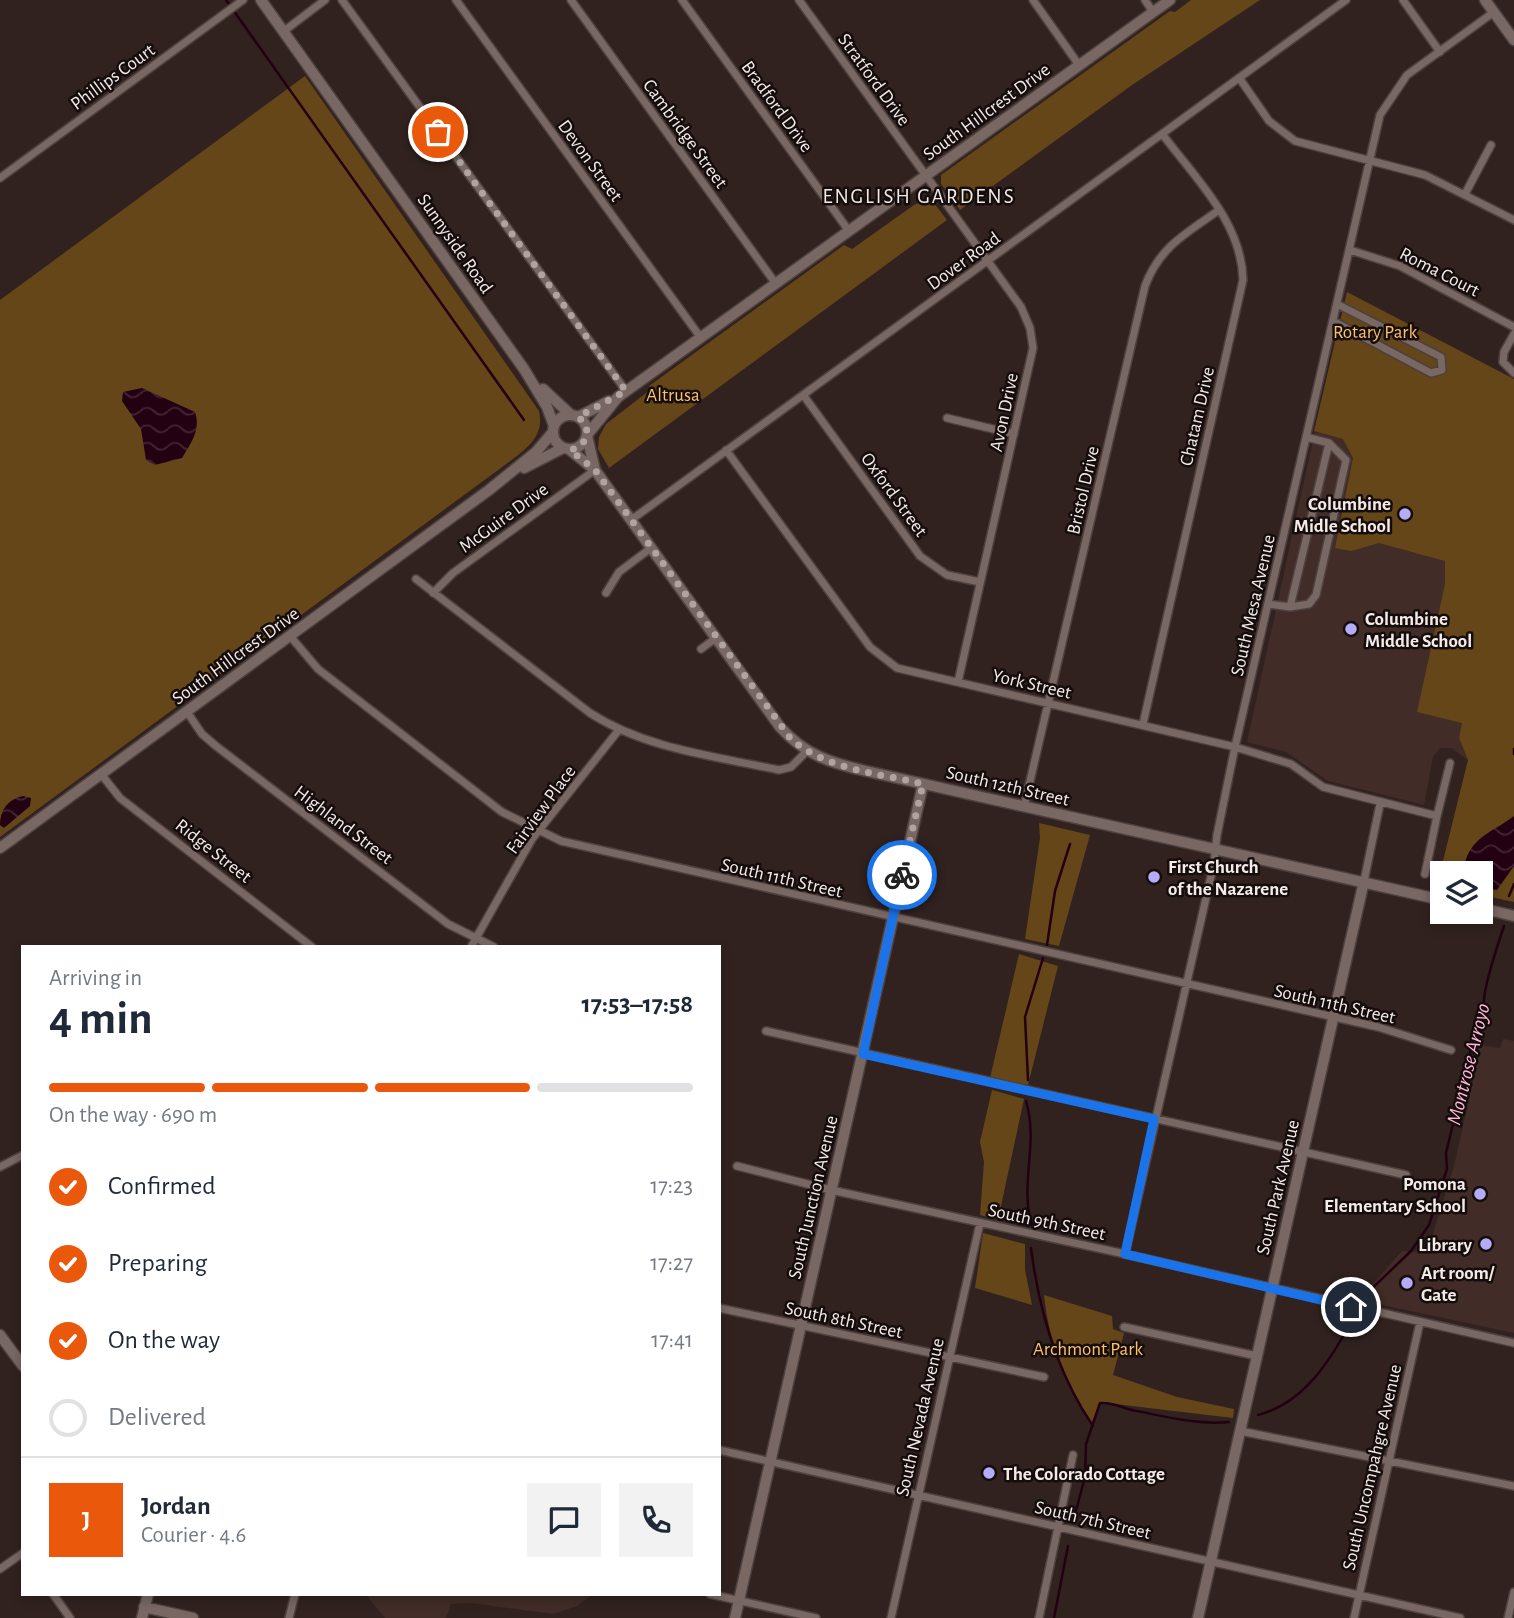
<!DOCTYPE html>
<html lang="en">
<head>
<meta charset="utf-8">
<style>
  :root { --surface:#fff; --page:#f2f2f3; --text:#1f2937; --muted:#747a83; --line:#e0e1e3; --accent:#ea580c }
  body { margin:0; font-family:"Alegreya Sans",sans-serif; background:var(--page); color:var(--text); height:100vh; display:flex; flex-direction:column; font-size:26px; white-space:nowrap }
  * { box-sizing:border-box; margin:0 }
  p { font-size:23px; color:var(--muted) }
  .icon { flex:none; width:38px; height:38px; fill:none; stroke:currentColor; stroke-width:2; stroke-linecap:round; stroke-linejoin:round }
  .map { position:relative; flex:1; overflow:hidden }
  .panel { position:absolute; left:21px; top:945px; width:700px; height:651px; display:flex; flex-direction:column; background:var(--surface); border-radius:0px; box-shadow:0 4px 10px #0003 }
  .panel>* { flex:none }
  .buttons { position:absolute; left:1430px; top:861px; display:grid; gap:14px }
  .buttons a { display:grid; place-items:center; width:63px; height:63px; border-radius:0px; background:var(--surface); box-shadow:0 4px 10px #0003; font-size:35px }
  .pin { position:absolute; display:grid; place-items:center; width:60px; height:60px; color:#fff; margin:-30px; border:4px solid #fff; border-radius:50%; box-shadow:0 2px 7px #0007 }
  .courier { position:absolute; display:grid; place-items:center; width:70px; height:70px; margin:-35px; border:5px solid #1a73e8; border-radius:50%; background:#fff; color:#222; box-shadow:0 2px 9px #0007 }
  .summary em { font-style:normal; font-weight:700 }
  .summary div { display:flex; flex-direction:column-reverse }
  .summary { display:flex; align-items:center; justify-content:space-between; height:119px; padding:0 28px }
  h1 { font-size:46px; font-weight:700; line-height:52px }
  .bar { display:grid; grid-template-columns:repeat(4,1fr); gap:10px 7px; align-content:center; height:84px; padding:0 28px }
  .bar i { height:9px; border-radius:5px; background:var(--line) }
  .bar .selected { background:var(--accent) }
  .bar p { grid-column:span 4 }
  .line { display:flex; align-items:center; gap:18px; padding:0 28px; border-top:2px solid var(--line) }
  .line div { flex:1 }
  .round { display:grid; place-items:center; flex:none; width:74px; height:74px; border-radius:0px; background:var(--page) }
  ol { padding:0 28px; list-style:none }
  li { display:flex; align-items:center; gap:21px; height:77px }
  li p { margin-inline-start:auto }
  li .icon { padding:7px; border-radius:50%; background:var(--accent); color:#fff; stroke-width:4 }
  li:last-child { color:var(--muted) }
  li i { width:38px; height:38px; border:4px solid var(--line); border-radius:50% }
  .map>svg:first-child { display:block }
</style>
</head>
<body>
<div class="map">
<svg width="1514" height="1618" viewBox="0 0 1514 1618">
  <defs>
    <pattern id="water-waves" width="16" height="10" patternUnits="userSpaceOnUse" patternTransform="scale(1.75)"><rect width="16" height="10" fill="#230012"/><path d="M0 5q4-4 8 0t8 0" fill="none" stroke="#442534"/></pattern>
  </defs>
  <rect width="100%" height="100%" fill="#31221f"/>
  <path fill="#412c27" d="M1336,335L1514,583L1459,738L1468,760L1451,748H1440L1433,757L1424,805L1328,781L1286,752L1247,742Z
    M1503,1039L1514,1041V1333L1359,1300L1402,1251L1427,1253L1454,1166L1481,1045L1500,1048Z
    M365,1594H593L577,1606L553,1614L471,1603L451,1604L446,1618H385Z"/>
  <path fill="#654619" d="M1191,0H1260L1132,85L960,210L941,184V175L1170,11L1175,12Z
    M305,76L539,411C544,432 532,444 517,456L0,837V300Z
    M930,198L947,220L609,468L598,449L599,437L606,424L650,390L649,386L844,245L852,249L914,205Z
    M1347,292L1514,379V902L1481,895L1480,873H1442V886L1437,885L1468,760L1459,738L1462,723L1417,712L1445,584V561L1379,543L1351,551L1335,548L1353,458L1343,439L1314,431Z
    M1039,823L1090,835L1059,946L1025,939L1040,838Z
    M1019,954L1058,966L1028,1085L990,1078Z
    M992,1090L1024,1099L998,1220L980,1215L984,1162L980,1142Z
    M983,1233L1025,1244V1270L1032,1305L975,1288Z
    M1044,1295L1112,1316L1113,1329L1124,1333L1113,1375L1177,1397L1234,1409L1233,1418L1107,1403L1100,1404L1093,1426C1066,1386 1049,1343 1044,1295Z"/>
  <path fill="url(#water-waves)" d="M142,388L195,412C201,430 191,443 182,458L155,465L146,460L141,429L122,401L123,392Z
    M23,796L31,798L30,806L4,828L0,825C0,810 8,799 23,796Z
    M1514,816V866L1497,890L1481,888L1480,873H1468L1464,868C1469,837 1492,833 1514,816Z"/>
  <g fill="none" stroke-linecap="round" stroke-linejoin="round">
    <path stroke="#230012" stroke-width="2.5" d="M226,0L524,420
      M1514,749V754
      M1509,896L1514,884
      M1047,945L1055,891L1070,844
      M1028,1080L1025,1017L1043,958
      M1026,1101C1039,1144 1019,1185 1032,1225
      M1031,1248C1039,1311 1057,1373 1093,1426
      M1361,1299L1411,1251L1429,1225L1447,1169L1446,1153L1472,1045V1033C1485,1019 1482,1009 1485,992C1489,970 1497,947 1504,926
      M1258,1415C1305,1403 1331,1359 1353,1319
      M1074,1518L1085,1477L1086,1444L1100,1403C1115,1402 1123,1409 1137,1411C1167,1417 1198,1425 1229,1422
      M1054,1618L1068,1546"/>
    <defs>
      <path id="street" d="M342,0L626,391
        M456,0L701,338
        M571,0L776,284
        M682,0L849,231
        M799,0L1021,307L1030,328L1033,348L958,682
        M1033,0L1079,65
        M1145,0L1153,12
        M1403,0L1440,52
        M284,31L325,0
        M1240,79L1269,121L1295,141L1425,175L1514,220
        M0,178L243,0
        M1465,194L1491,145
        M1350,250L1400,266L1514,327
        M1333,321L1431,373L1442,370L1441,357L1337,304
        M1514,334L1504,352L1503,362L1514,373
        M804,396L920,556L947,575L980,582
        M947,418L1014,434
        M726,450L870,647L897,668L1235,747L1291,764L1323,787L1437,816L1425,874
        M631,520L1346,0
        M416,579L590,713C646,749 714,756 779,770L791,767L806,752
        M433,593L453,573L595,470
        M606,593L619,572L651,548
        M1268,604L1290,607L1329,443L1306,437
        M1290,607L1309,604L1316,595L1346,460L1329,443
        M290,636L318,669L502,812L561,841L1378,1027L1451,1050
        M701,649L716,638
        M187,712L202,734L216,746L448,924L494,947
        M1143,724L1243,280C1242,223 1196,179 1163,135
        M101,774L120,798L312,947
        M1024,807L1145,286C1160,246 1186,234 1219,210
        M1437,816L1450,763
        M1364,881L1380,804
        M471,947L532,839L618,731
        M766,1031L1406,1175
        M737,1166L831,1190L1125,1254L1514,1343
        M0,1167L23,1155
        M1125,1254L1214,863L1217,835L1235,747L1380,115L1407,75L1494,12
        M719,1308L1044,1377
        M1124,1327L1257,1356
        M1240,1431L1514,1486
        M719,1450L1460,1618
        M0,1569L23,1553
        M53,1594L70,1618
        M710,1594L816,1618
        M289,1618L295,1594
        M891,1618L980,1223
        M1039,1618L1073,1455
        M1354,1618L1420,1322
        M1508,1618L1514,1592"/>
      <path id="secondary" d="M261,0L524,369L547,407L554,426
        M1485,0L1514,40
        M543,389L571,415
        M553 432a17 17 0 1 1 34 0a17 17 0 1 1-34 0Z
        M578,417L609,401
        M587,435L618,397L1170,0
        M587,436L595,470
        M570,450L595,470L780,727C805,755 831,763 866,771L1442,900
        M524,468L563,448
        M0,848L489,490L536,452L553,432
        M1480,908L1514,916
        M0,1335L23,1366
        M144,1607L193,1618
        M142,1618L148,1594
        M735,1618L923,784
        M1198,1618L1364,881"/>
    </defs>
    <use href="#street" stroke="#4d413f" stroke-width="10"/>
    <use href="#secondary" stroke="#4d413f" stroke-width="13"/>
    <use href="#street" stroke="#786763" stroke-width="7"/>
    <use href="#secondary" stroke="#786763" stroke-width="10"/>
  </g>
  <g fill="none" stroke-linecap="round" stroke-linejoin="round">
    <path stroke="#b0a4a2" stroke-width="7" stroke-dasharray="0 12.6" d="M438,132L626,391L578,417C593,428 588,446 570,450L595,470L791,739C827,770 878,773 923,784L902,875"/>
    <path stroke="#1a73e8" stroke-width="9" d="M902,875L863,1054L1154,1119L1125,1254L1351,1307"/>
  </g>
  <g fill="#b5acf8" stroke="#140d0c" stroke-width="2.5">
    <circle cx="1405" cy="514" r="7"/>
    <circle cx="1351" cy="629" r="7"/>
    <circle cx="1154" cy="877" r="7"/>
    <circle cx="1480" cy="1194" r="7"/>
    <circle cx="1486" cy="1244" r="7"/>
    <circle cx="1407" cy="1283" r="7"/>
    <circle cx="989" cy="1473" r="7"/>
  </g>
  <g text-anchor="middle" stroke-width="5" stroke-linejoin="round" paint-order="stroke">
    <g font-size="19" fill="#f4eae8" stroke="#140d0c">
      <text transform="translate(112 76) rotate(-36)" y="7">Phillips Court</text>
      <text transform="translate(875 79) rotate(54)" y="7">Stratford Drive</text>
      <text transform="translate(778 106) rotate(54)" y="7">Bradford Drive</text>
      <text transform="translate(986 111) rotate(-36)" y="7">South Hillcrest Drive</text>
      <text transform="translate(686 133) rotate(54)" y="7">Cambridge Street</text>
      <text transform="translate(591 160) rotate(54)" y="7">Devon Street</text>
      <text transform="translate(456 243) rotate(55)" y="7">Sunnyside Road</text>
      <text transform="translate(963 260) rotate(-36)" y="7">Dover Road</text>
      <text transform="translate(1440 271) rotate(27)" y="7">Roma Court</text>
      <text transform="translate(1003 412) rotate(-78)" y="7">Avon Drive</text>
      <text transform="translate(1196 416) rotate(-77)" y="7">Chatam Drive</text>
      <text transform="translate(1082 490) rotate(-77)" y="7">Bristol Drive</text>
      <text transform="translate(895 494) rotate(54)" y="7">Oxford Street</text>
      <text transform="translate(503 517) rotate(-36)" y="7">McGuire Drive</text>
      <text transform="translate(1252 605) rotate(-77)" y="7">South Mesa Avenue</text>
      <text transform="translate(235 655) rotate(-36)" y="7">South Hillcrest Drive</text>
      <text transform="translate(1032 683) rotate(13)" y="7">York Street</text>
      <text transform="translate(1008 785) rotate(13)" y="7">South 12th Street</text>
      <text transform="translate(540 809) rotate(-54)" y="7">Fairview Place</text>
      <text transform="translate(344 824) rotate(37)" y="7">Highland Street</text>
      <text transform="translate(214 850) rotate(38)" y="7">Ridge Street</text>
      <text transform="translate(782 877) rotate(13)" y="7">South 11th Street</text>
      <text transform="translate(1335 1003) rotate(13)" y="7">South 11th Street</text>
      <text transform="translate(1277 1187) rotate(-77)" y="7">South Park Avenue</text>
      <text transform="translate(812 1197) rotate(-77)" y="7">South Junction Avenue</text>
      <text transform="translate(1047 1221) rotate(12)" y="7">South 9th Street</text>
      <text transform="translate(844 1319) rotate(12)" y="7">South 8th Street</text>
      <text transform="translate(919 1417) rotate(-77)" y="7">South Nevada Avenue</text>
      <text transform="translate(1371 1467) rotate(-77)" y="7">South Uncompahgre Avenue</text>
      <text transform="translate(1093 1519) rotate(13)" y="7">South 7th Street</text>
    </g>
    <g font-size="19" fill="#fec06b" stroke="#140d0c">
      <text x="1375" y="338">Rotary Park</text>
      <text x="673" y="401">Altrusa</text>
      <text x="1088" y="1355">Archmont Park</text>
    </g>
    <g font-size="19" font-weight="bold" fill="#f4eae8" stroke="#140d0c" text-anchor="start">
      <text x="1391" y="510" text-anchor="end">Columbine<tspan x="1391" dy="22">Midle School</tspan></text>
      <text x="1365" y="625">Columbine<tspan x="1365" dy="22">Middle School</tspan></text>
      <text x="1168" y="873">First Church<tspan x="1168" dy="22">of the Nazarene</tspan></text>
      <text x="1466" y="1190" text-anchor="end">Pomona<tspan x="1466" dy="22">Elementary School</tspan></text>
      <text x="1472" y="1251" text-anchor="end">Library</text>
      <text x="1421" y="1279">Art room/<tspan x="1421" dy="22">Gate</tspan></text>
      <text x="1003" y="1480">The Colorado Cottage</text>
    </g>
    <g font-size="21" letter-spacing="2" fill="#f4eae8" stroke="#140d0c">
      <text x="919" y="203">ENGLISH GARDENS</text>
    </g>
    <g font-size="21" font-style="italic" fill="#feb5d6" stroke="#140d0c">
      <text transform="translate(1468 1064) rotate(-76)" y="7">Montrose Arroyo</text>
    </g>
  </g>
</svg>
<div class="buttons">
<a><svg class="icon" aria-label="layers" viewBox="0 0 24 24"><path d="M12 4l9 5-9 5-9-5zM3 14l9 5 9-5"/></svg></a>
</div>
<div class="pin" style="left:438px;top:132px;background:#ea580c"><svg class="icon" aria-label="bag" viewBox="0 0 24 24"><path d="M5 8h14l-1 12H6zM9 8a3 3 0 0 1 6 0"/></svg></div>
<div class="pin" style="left:1351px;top:1307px;background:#1f2937"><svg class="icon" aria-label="home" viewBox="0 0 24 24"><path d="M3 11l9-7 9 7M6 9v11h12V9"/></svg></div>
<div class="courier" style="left:902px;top:875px"><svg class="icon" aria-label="bike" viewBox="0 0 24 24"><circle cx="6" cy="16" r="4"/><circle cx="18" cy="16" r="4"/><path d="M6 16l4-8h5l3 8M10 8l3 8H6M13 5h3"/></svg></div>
<section class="panel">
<div class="summary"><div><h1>4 min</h1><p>Arriving in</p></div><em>17:53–17:58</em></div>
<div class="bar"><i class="selected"></i><i class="selected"></i><i class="selected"></i><i></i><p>On the way · 690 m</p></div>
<ol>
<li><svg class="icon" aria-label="check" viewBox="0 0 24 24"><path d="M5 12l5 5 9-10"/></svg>Confirmed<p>17:23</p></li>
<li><svg class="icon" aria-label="check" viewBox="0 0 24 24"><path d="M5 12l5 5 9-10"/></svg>Preparing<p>17:27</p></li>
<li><svg class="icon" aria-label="check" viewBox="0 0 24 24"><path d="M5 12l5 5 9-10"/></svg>On the way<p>17:41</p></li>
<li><i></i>Delivered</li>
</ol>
<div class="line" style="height:126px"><b class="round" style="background:var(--accent);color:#fff">J</b><div><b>Jordan</b><p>Courier · 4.6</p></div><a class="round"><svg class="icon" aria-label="chat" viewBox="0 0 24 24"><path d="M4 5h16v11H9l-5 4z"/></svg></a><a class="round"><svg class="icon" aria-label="phone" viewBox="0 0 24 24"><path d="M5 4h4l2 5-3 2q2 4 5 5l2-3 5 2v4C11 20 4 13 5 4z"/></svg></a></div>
</section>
</div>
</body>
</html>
